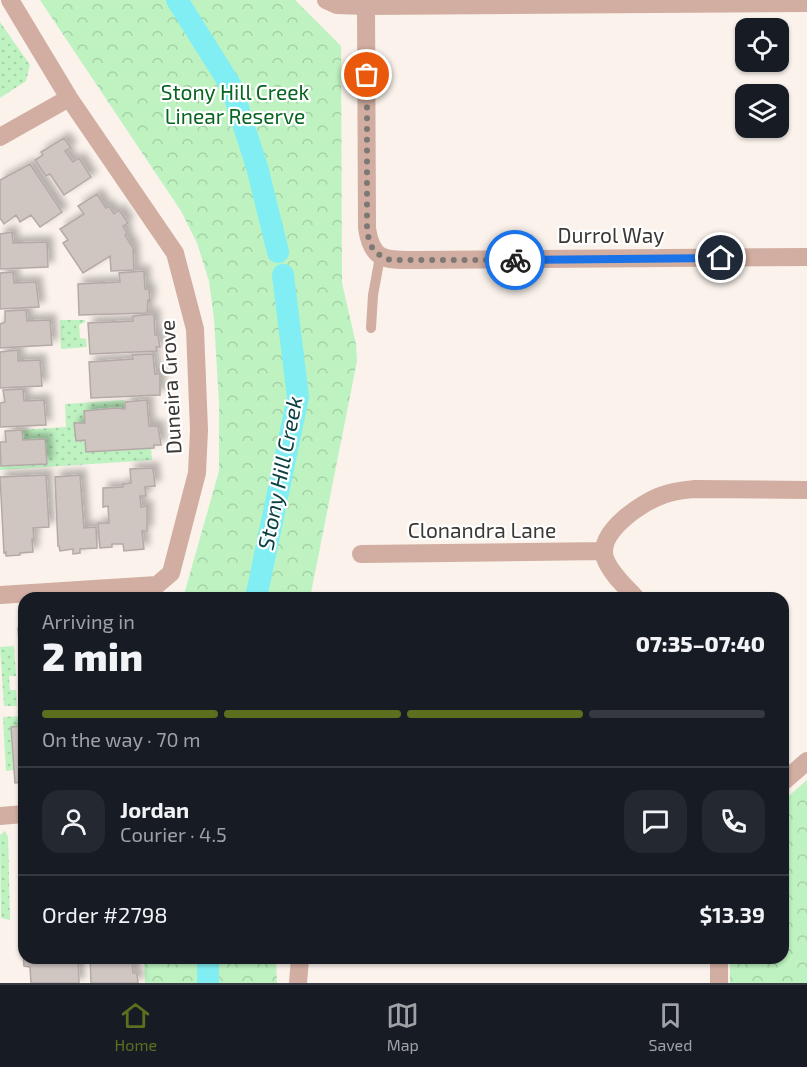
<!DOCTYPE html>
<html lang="en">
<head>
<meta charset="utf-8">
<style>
  :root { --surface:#171b24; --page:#242831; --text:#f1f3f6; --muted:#9ea1a6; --line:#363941; --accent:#5a701f }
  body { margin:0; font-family:"Exo 2",sans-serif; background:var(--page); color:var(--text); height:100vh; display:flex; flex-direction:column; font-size:22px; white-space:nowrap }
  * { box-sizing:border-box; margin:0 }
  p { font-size:20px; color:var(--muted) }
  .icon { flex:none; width:33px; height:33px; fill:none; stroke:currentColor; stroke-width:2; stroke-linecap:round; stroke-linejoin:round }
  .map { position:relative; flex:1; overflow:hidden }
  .side { position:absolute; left:18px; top:592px; width:771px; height:372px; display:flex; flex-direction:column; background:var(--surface); border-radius:18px; box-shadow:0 2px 4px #0004 }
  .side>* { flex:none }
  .controls { position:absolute; left:735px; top:18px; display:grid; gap:12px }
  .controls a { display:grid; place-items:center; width:54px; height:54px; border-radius:12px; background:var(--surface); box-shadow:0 2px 4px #0004; font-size:30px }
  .pin { position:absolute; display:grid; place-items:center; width:51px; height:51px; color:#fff; margin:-26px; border:3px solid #fff; border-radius:50%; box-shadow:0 2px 6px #0007 }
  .courier { position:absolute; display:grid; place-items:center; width:60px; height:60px; margin:-30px; border:4px solid #1a73e8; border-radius:50%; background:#fff; color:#222; box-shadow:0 2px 8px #0007 }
  .overview em { font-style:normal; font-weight:800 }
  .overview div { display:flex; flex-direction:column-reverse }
  .overview { display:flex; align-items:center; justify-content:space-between; height:102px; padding:0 24px }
  h1 { font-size:39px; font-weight:800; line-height:45px }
  .bar { display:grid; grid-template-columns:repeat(4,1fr); gap:9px 6px; align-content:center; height:72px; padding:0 24px }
  .bar i { height:8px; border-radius:4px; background:var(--line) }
  .bar .selected { background:var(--accent) }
  .bar p { grid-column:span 4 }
  .line { display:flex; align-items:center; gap:15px; padding:0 24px; border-top:2px solid var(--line) }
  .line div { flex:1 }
  .round { display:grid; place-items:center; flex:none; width:63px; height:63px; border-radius:18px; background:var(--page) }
  .tabs { display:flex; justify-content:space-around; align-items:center; height:84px; border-top:2px solid var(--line); background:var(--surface); font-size:16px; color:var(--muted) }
  .tabs a { display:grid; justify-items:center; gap:3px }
  .tabs .selected { color:var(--accent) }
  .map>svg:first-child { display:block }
</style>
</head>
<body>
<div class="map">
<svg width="807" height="983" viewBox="0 0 807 983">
  <defs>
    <pattern id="grass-dots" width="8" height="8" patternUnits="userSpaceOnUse" patternTransform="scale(1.5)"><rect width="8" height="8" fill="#bef3c1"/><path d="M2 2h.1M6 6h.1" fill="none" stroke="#a4d1a6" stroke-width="1.8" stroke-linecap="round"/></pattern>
    <pattern id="park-crowns" width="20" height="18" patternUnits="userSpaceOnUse" patternTransform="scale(1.5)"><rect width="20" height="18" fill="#bef3c1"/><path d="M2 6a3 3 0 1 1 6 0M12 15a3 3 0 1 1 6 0" fill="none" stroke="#a4d1a6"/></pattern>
    <filter id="shadow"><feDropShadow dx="5.5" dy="-5.5" stdDeviation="3" flood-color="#0004"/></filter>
  </defs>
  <rect width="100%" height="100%" fill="#faf2eb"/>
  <path fill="url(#grass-dots)" d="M0,22L30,65L26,81L0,98Z
    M60,320H85V322L79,325L80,338L86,339L87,347L61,349Z
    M124,400L125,409L116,408L84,411L85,423H75L76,441L85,440L87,452L151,448L152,460L0,470V455L1,466L46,464L45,439L23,440L22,430L66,427L65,404Z
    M14,646L16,676H9L10,690H16L17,706H4L0,647Z
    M24,716V726L11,728L14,770L6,771L3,717Z
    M5,831L8,837L10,920L1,918L0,835Z"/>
  <path fill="url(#park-crowns)" d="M40,0H295L341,46L342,283L356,344L357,361L310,598H183L219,471V403L214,319L209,281L197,243L181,211Z
    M807,780V983H730V959L783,958V801Z
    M144,959H276L277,983H145Z"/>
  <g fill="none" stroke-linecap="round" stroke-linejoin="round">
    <path stroke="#81eef4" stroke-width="22" d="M177,0L231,86L257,167L278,252
      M256,598L298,397L283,275
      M208,983V958"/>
  </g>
  <path fill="#cfc5c1" stroke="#b4a9a6" stroke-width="1.5" filter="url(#shadow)" d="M64,138L71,148L65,151L73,162L79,158L91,177L64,195L50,174L46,176L35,160L43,155L41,152Z
    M30,164L62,212L40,227L31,215L20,222L16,215L4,224L0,218V180Z
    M97,194L106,208L109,206L114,214L119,210L128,223L123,226L127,233L125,235L133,248L134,270L111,271L110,256L83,273L63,243L68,240L60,229L84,214L78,206Z
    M12,232L13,243L47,242L48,267L0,269V234Z
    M144,271L145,289H149L150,301L148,300L147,313L79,315L78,284L120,282L119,273Z
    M13,272L14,283L36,282L39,307L0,309V273Z
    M26,310L27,321L50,320L52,345L0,348V324L5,322V311Z
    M154,314L155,335H158L160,347H156L157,351L90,354L88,323L133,321V316Z
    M18,350V361L40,360L42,386L0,388V352Z
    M153,354L155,374L160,373V395L91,398L89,362L133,359L132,355Z
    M23,389L24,401L44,400L46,425L0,427V403L5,402L3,390Z
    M147,400L149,426H158L161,445H154V448L86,452L85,440L76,441L74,423H85L84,411L116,408L125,409V402Z
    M22,430L23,440L45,439L47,464L1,466L0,442H6L5,431Z
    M153,468L155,486L145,487L146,496H140L141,507L147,506V531H142L144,549L124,551L123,544H112V547L100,548L98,523H109L108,506L103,507V488L123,487V484L131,483L130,469Z
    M46,475L49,527L33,528L34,539H32L33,552L20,553V555L6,556V552L4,553L0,477Z
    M80,475L84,528L96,527L97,548L80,549V553L73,554V549L60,551L59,546H58L55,477Z
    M18,628H24V707H23Z
    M24,726V782L15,783L11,727Z
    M20,855H24V910L23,908Z
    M22,941H24V958H78L79,983H31L30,967L24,966Z
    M90,958H132L133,973H137L138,983H91Z"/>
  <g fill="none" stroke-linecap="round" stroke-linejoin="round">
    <path stroke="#d1aea1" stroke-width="10" d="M371,328L373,295L380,257"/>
    <path stroke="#d1aea1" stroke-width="18" d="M326,0L337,5L366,6L807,3
      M366,6L367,228C372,263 388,260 418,260L807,257
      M0,137L69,98
      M361,554L604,551
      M0,595L157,585L171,573L197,473L199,430L195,329L175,253L69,98L10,0
      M636,598C626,587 610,573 605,558C597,532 642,502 663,495C673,491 684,490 694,489L807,490
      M783,782L807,761
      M0,816L24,814
      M298,983L300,958
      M719,983V958"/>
  </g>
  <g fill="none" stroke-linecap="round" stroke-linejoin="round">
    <path stroke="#7d7874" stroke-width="6" stroke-dasharray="0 10.8" d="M367,75V228C369,246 373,254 390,260H515"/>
    <path stroke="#1a73e8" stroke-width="8" d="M515,260L721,258"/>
  </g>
  <g text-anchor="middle" stroke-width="4.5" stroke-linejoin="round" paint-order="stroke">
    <g font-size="21" fill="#076520" stroke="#fff">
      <text x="235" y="100">Stony Hill Creek<tspan x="235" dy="24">Linear Reserve</tspan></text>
    </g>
    <g font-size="21" fill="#3a3734" stroke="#fff">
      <text x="611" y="243">Durrol Way</text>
      <text transform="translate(171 387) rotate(-93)" y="7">Duneira Grove</text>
      <text x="482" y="538">Clonandra Lane</text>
    </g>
    <g font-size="22" font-style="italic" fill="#0c4043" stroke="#fff">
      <text transform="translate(280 473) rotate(-79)" y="8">Stony Hill Creek</text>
    </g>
  </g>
</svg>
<div class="controls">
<a><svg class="icon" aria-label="locate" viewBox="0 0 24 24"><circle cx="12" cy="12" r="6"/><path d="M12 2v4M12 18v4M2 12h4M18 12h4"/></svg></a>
<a><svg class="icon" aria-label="layers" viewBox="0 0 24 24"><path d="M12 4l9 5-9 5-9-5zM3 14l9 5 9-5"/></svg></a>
</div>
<div class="pin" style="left:367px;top:75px;background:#ea580c"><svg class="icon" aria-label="bag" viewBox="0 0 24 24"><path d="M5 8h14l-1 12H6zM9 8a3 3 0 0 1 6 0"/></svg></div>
<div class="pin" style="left:721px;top:258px;background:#1f2937"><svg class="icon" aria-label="home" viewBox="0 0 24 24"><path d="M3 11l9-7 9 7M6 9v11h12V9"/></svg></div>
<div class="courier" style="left:515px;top:260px"><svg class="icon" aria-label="bike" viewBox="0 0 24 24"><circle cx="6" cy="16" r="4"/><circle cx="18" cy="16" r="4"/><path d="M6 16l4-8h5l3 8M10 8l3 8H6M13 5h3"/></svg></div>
<section class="side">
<div class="overview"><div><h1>2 min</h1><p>Arriving in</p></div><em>07:35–07:40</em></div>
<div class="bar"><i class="selected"></i><i class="selected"></i><i class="selected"></i><i></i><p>On the way · 70 m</p></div>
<div class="line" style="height:108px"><a class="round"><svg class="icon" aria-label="person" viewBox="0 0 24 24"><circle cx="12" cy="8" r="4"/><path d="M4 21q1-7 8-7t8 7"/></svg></a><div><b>Jordan</b><p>Courier · 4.5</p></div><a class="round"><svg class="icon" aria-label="chat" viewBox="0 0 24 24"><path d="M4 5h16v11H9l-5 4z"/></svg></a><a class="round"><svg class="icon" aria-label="phone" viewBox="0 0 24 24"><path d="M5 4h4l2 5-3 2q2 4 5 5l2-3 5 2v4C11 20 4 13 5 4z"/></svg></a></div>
<div class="line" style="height:78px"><div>Order #2798</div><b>$13.39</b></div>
</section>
</div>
<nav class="tabs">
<a class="selected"><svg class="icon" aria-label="home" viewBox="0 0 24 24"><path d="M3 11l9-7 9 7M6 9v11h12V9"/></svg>Home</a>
<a><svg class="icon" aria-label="map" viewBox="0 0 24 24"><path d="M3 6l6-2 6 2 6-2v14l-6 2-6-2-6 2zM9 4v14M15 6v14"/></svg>Map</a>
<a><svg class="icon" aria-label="saved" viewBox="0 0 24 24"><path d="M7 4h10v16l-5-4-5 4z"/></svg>Saved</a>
</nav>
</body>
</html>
